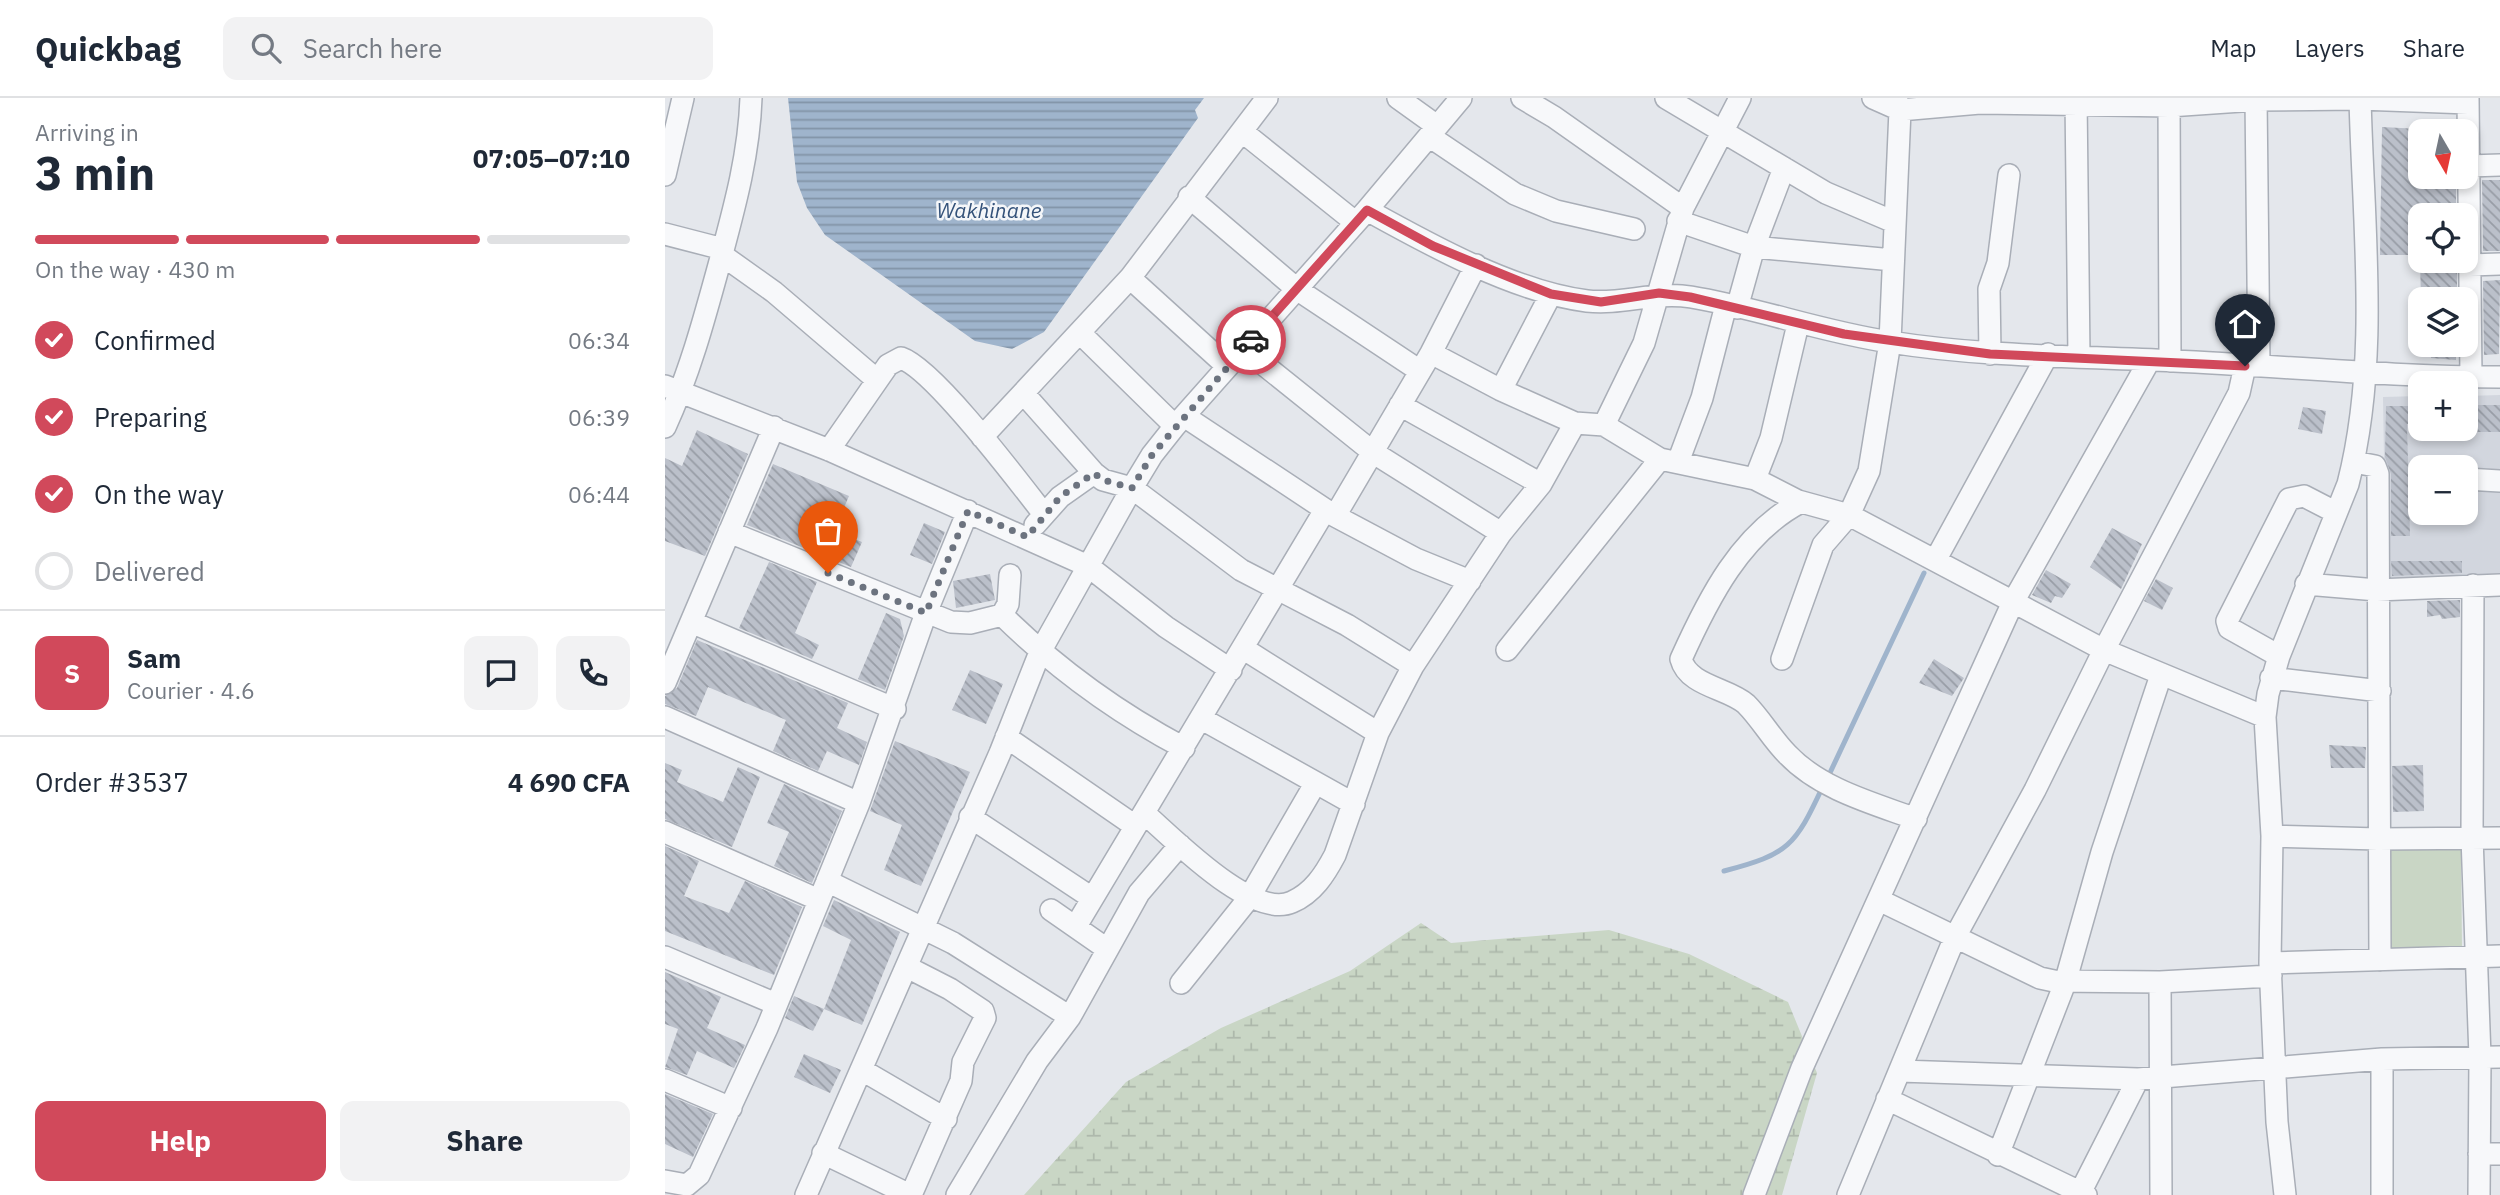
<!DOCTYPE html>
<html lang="en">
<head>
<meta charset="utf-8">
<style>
  :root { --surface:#fff; --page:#f2f2f3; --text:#1f2937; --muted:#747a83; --line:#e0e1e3; --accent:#d1495b }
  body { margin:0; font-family:"IBM Plex Sans",sans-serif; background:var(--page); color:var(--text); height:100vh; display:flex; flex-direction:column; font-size:26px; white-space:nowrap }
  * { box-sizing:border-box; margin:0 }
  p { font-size:23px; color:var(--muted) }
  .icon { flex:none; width:38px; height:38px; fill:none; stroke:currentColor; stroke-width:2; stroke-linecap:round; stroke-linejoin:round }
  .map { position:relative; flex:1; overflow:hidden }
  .sheet { display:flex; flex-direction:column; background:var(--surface); width:665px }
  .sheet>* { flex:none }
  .needle { width:46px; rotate:171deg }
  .buttons { position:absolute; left:1743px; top:21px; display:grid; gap:14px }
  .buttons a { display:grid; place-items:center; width:70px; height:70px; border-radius:14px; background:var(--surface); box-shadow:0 4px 10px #0003; font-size:35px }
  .pin { position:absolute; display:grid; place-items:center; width:60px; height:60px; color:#fff; margin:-72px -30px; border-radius:50% 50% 50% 0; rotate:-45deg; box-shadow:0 0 7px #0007 }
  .pin .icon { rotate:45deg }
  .courier { position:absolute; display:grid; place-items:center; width:70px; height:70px; margin:-35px; border:5px solid #d1495b; border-radius:50%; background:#fff; color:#222; box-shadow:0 2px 9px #0007 }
  .head em { font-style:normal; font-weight:700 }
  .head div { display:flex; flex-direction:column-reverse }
  .head { display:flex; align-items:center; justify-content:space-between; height:119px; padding:0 35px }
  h1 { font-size:46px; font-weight:700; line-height:52px }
  .bar { display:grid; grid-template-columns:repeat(4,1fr); gap:10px 7px; align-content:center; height:84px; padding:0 35px }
  .bar i { height:9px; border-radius:5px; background:var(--line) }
  .bar .on { background:var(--accent) }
  .bar p { grid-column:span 4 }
  .line { display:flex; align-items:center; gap:18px; padding:0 35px; border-top:2px solid var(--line) }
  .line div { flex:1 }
  .round { display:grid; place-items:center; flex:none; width:74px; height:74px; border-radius:14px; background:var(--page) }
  ol { padding:0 35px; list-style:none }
  li { display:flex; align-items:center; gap:21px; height:77px }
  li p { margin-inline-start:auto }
  li .icon { padding:7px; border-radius:50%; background:var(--accent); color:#fff; stroke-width:4 }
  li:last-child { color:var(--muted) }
  li i { width:38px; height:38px; border:4px solid var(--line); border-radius:50% }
  .button { display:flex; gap:14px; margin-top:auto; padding:14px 35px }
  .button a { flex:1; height:80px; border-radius:14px; background:var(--accent); color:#fff; font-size:28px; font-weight:700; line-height:80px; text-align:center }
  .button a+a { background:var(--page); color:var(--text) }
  header { display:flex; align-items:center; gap:42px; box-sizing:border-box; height:98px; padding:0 35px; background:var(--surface); border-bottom:2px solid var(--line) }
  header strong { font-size:33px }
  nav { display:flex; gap:38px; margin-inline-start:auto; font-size:24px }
  .search { width:490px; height:63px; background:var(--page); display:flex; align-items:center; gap:18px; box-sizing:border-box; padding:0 24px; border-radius:14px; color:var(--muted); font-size:26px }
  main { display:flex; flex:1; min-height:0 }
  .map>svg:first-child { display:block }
</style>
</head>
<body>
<header>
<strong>Quickbag</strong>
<div class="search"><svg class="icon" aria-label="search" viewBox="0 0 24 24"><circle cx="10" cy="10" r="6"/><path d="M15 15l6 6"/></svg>Search here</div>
<nav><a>Map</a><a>Layers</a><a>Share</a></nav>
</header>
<main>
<section class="sheet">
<div class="head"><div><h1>3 min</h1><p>Arriving in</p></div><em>07:05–07:10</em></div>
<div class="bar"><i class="on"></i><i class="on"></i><i class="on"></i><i></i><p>On the way · 430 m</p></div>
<ol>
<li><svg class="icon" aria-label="check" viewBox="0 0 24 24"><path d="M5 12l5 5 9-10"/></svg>Confirmed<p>06:34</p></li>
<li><svg class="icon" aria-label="check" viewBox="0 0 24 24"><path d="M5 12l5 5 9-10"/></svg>Preparing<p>06:39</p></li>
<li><svg class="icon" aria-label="check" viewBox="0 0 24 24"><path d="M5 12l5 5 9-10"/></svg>On the way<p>06:44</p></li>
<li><i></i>Delivered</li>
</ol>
<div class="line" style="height:126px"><b class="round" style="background:var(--accent);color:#fff">S</b><div><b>Sam</b><p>Courier · 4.6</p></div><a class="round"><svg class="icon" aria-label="chat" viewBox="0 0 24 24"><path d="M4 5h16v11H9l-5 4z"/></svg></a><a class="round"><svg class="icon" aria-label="phone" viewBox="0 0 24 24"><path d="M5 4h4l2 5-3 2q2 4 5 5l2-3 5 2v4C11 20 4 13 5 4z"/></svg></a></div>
<div class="line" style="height:91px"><div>Order #3537</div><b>4 690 CFA</b></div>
<div class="button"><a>Help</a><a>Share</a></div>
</section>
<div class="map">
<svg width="1835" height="1097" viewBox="0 0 1835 1097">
  <defs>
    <pattern id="wetland-marsh" width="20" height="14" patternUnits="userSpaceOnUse" patternTransform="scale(1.75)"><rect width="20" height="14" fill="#c9d6c5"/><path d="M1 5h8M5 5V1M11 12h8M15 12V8" fill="none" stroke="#adb8ab"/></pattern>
    <pattern id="water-rules" width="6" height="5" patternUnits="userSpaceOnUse" patternTransform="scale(1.75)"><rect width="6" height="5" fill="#9fb4cc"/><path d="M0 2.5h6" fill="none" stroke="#8293a7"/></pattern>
    <pattern id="building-back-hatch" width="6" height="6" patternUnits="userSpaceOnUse" patternTransform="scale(1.75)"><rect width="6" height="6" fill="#bbc0ca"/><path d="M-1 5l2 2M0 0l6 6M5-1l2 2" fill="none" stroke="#989da6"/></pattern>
  </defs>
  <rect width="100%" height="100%" fill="#e4e7ec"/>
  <path fill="#d2d6de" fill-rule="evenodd" d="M1835,297V481L1721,483L1718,299L1755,298V331H1801V298ZM1755,369H1801V415H1755Z"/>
  <path fill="url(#wetland-marsh)" d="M756,825L786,845L944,832L1024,856L1123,904L1152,975L1117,1097H359L461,984L556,930L685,873Z"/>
  <path fill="#c9d6c5" d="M1796,751L1797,852L1722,853L1721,752Z"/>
  <path fill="url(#water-rules)" d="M123,0H539L530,12L533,20L379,234L347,251L310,243L160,137L142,110L132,84Z"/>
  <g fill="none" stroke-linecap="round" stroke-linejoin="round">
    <path stroke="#9fb4cc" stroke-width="5" d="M1163,679L1259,475
      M1059,773C1124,756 1130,748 1158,688"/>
  </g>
  <path fill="url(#building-back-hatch)" d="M1717,29L1755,31V80L1791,82V117L1755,116V157H1715Z
    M1817,82H1835V153H1818Z
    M1755,163H1792V201H1756Z
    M1835,182L1834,256L1819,257L1818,183Z
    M1767,247H1791V262L1766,260Z
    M1804,307H1835V334H1804Z
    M1721,308H1755V326H1742L1745,438H1726V376L1720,359Z
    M1638,309L1661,313L1657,336L1633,331Z
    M32,332L83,356L40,458L0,443V360L17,368Z
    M108,366L184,398L169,433L197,444L186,469L82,427Z
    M259,425L280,434L267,466L245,457Z
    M1447,430L1477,446L1456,491L1425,469Z
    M1726,463H1797V475L1727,478Z
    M104,464L152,484L130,535L154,547L147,561L74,530Z
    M1381,472L1406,486L1397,500L1390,498L1386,505L1367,497Z
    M325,476L330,502L291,510L288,483Z
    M1491,481L1508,490L1497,512L1479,503Z
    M1795,502V519L1777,521L1775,517L1762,519V503Z
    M221,515L235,521L239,538L220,592L193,581Z
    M32,542L183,605L172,630L202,644L194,667L162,653L153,673L108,653L121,622L43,589L31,618L0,606V598L12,590Z
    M1269,561L1299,580L1287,598L1254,585Z
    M305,572L338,586L321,626L287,612Z
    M230,643L305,674L256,788L219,772L237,727L205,713Z
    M1664,647L1701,649L1700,670H1666Z
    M0,665L17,672L12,684L58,704L73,669L95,679L67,749L0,721Z
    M1758,667L1759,713L1728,714L1727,668Z
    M119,686L177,713L147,785L109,768L124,734L102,725Z
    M0,748L34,763L19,798L64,815L80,783L137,809L109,877L0,833Z
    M169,802L235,834L197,927L159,911L186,842L158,828Z
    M0,874L56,899L42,930L80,947L69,970L32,953L22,977L0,969L13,931L0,926Z
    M129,898L159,911L148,933L120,920Z
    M139,956L176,972L165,995L129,979Z
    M0,996L48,1016L28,1059L0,1046Z"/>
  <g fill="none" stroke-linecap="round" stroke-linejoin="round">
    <defs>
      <path id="minor" d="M733,0L772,28
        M857,0L889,19L1018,110
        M1001,0L1161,95L1229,124
        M1208,0L1235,12L1315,5L1504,8L1591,2L1695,1L1803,5
        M1411,0L1414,259
        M1504,0L1505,263
        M1591,0L1594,268
        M1803,0L1806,279
        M579,35L690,124
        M764,38L850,96L891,113L969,131
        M1804,68L1835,67
        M0,77L18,0
        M524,99L633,192L755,273
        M702,112C765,147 850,194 922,203C957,207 990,193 1026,199C1093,210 1157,234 1225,244C1319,259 1414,258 1509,263C1618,268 1726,279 1835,279
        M1013,123L1089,149L1228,162
        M0,136L58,151
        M57,157L109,194L212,282
        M1805,167L1835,166
        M465,180L562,268
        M1072,210L1089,149L1119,70
        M416,236L510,328
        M578,250L709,355L836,435
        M766,255L836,292L910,325
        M1325,256L1324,191L1333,165L1344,77
        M0,288L164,352L423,468L501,529L566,572
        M836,292L886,196
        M359,296L429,375L438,382L467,390L576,472L682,527L748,568
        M735,307L876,386
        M519,318L670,418L751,461L805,483
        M939,327L979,245L1018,110L1075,0
        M0,329C24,277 39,222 54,167C69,111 84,58 86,0
        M317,339L465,180L602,0
        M164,352L223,267L236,260C269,271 353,383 378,415
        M1013,364L1037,300L1061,207
        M1689,364L1710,368L1713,376L1715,862
        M1090,381L1133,403L1184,417L1439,552L1600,619
        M1801,381L1835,383
        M1136,404C1076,435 1043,501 1016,561C1023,588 1063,590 1081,606C1096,621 1107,641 1122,656C1155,691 1207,705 1251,721
        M670,418L766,255L811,167
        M370,427L395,399L429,375
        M64,434L286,524L305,525L337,517L343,506L345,477
        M1271,461L1383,256
        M1641,486L1712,492L1835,487
        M1808,487L1807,739L1815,959L1814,1097
        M337,517C392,571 451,614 519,650
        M26,524L230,611
        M579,551L713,635
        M842,552L995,361
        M1614,558L1564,530L1562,523L1624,401L1639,398L1670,414
        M1117,561L1158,447L1184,417L1204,373L1225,244L1235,12L1231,0
        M1606,580L1715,593
        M0,585L109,329
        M0,619L194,705
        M537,621L689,706
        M341,639L470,728
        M479,715C508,740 587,822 627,804C648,795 660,776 670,757L713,635L748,568L836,435L876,386L910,325L939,327L995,361L1090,381L1106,340L1133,226
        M305,719L427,800
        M0,734L154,802
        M1607,738L1713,741L1835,740
        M162,783L288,845L405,919
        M1214,802L1375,880L1389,883L1495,884L1606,878
        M386,812L442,851
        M411,828L660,412
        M0,859L111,906
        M1605,865L1835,858
        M242,869L285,891L318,913L320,920L298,964L296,983L246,1097
        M1495,884L1496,1097
        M516,885L584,800L650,686
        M197,972L281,1021
        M1235,973L1473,981L1717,961L1835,959
        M0,982L66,1010
        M1222,1001L1421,1097
        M158,1055L245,1097
        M1814,1056H1835
        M1333,1057L1400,885L1437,754L1496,577
        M0,1083L22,1087L34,1077L102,930L194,705L261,515L303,413
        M141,1097L335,655L375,554L467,390L487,357L510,328L702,112L796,0
        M292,1097L372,963L405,919L474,795L515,747
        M1089,1097L1137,970L1348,504L1484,263
        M1183,1097L1290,839L1370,692L1439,552L1574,295L1580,268
        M1414,1097L1473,981
        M1620,1097L1612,1024L1605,865L1607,738L1600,619L1603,596L1614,558L1683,386C1715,261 1698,128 1695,0
        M1717,1097V961"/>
    </defs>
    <use href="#minor" stroke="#a9aeb7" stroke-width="24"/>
    <use href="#minor" stroke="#f7f8fa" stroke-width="21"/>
  </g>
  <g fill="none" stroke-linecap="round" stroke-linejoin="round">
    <path stroke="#6c737f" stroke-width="7" stroke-dasharray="0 12.6" d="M163,475L261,515L303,413L362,439L395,399L429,375L438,382L467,390L487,357L586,242"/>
    <path stroke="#d1495b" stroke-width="9" d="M586,242L702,112L768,148L886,196L936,204L994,195L1025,199L1179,236L1325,256L1580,268"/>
  </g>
  <g text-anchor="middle" stroke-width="5" stroke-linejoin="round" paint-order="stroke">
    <g font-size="21" font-style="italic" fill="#34527a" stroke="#f4f6f9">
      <text x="324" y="120">Wakhinane</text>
    </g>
  </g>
</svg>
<div class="buttons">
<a><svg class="needle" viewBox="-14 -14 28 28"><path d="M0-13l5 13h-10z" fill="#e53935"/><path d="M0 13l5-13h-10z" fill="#747a83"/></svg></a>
<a><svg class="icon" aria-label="locate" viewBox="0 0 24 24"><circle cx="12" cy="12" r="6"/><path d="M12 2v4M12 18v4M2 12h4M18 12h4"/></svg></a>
<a><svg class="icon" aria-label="layers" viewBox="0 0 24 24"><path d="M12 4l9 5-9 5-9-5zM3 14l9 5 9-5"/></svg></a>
<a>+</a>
<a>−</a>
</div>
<div class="pin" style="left:163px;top:475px;background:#ea580c"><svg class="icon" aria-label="bag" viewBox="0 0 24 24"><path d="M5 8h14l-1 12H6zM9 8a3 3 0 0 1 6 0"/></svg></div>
<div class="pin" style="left:1580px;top:268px;background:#1f2937"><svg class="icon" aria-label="home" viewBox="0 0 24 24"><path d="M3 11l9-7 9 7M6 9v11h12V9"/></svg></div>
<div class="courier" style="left:586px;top:242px"><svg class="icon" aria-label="car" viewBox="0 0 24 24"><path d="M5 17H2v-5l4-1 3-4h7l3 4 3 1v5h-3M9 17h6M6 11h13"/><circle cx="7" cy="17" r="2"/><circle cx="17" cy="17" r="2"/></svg></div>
</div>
</main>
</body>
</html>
